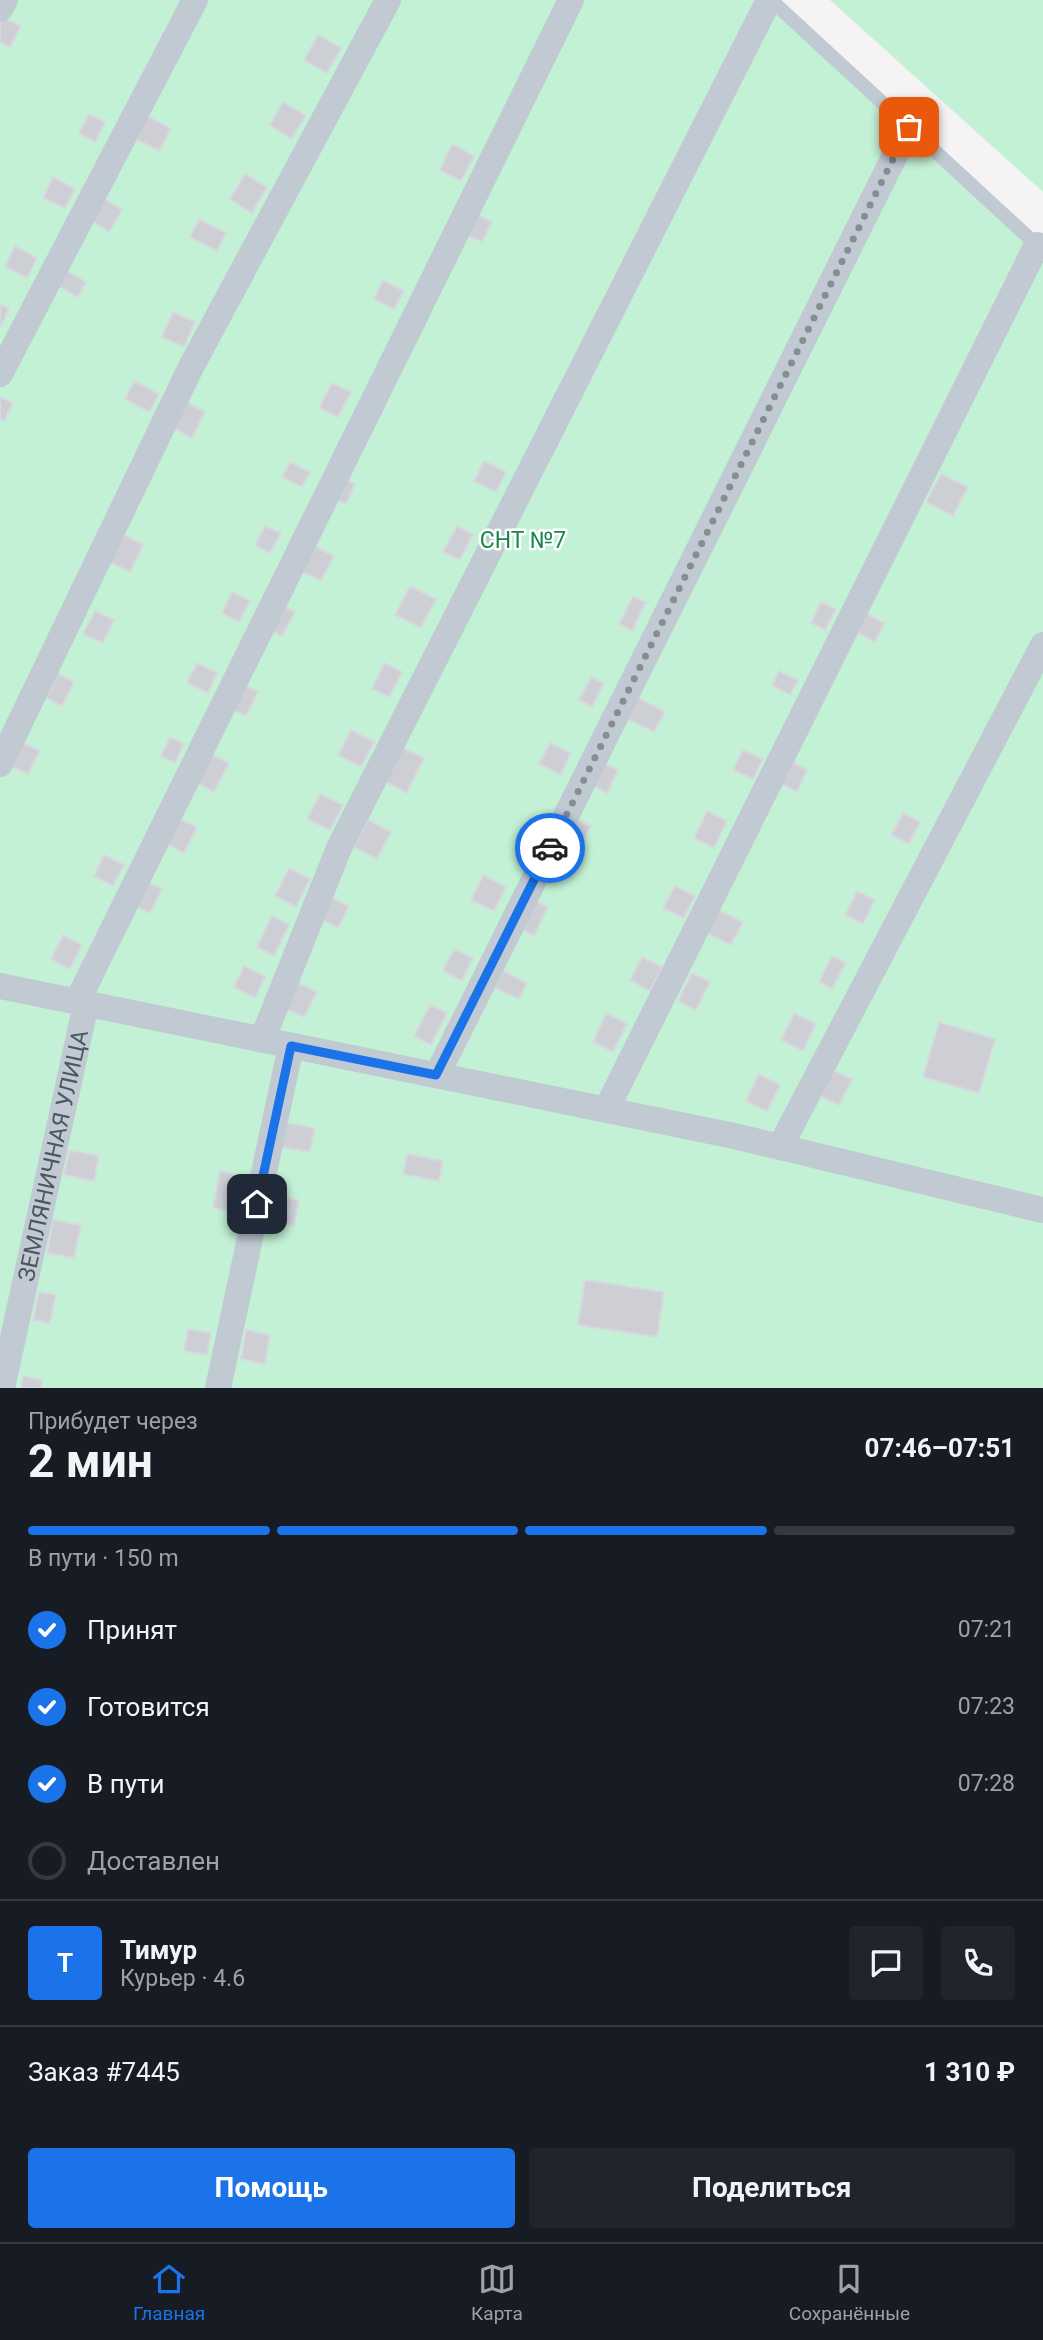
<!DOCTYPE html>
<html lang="ru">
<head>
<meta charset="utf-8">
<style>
  :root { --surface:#171b24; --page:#20242c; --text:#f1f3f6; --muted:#9ea1a6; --line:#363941; --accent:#1a73e8 }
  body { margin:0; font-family:Roboto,sans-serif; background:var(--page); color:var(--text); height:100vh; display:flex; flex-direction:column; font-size:26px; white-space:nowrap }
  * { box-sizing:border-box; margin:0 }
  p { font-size:23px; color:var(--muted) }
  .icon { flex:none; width:38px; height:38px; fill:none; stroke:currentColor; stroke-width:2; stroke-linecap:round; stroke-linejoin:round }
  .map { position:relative; height:1388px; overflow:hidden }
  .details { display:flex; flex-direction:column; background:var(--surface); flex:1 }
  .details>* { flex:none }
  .pin { position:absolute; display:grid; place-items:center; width:60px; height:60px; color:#fff; margin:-30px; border-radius:14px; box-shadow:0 4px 10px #0006 }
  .courier { position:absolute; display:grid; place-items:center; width:70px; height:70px; margin:-35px; border:5px solid #1a73e8; border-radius:50%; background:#fff; color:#222; box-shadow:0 2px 9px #0007 }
  .overview em { font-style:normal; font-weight:700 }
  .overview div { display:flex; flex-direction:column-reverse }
  .overview { display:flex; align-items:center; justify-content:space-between; height:119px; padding:0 28px }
  h1 { font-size:46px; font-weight:700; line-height:52px }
  .bar { display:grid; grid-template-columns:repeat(4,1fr); gap:10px 7px; align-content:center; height:84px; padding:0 28px }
  .bar i { height:9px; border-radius:5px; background:var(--line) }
  .bar .on { background:var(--accent) }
  .bar p { grid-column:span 4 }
  .line { display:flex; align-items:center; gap:18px; padding:0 28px; border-top:2px solid var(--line) }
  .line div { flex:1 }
  .round { display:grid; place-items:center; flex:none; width:74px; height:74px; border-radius:7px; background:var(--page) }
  ol { padding:0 28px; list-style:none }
  li { display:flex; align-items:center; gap:21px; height:77px }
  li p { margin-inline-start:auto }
  li .icon { padding:7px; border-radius:50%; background:var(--accent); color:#fff; stroke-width:4 }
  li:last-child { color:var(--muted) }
  li i { width:38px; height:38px; border:4px solid var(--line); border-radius:50% }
  .primary-button { display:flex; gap:14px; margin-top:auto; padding:14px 28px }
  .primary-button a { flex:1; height:80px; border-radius:7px; background:var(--accent); color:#fff; font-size:28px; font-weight:700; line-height:80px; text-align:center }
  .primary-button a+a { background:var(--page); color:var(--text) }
  .dock { display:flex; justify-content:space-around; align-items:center; height:98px; border-top:2px solid var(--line); background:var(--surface); font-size:19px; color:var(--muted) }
  .dock a { display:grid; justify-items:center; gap:4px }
  .dock .on { color:var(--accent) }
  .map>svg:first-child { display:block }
</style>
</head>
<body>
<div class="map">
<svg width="1043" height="1388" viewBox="0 0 1043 1388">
  <rect width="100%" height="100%" fill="#f5f3f3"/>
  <path fill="#c3f1d5" d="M0,0H771L1043,251V1388H0Z
    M830,0H1043V192Z"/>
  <path fill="#cdcfd5" stroke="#d7d9de" stroke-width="2" d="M3,17L21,26L10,47L0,42V23Z
    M318,35L341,48L327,73L304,60Z
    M283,102L306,116L291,139L270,125Z
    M89,114L105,122L95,142L79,133Z
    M148,116L171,129L159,151L136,139Z
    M452,144L474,156L461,181L440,170Z
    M245,174L267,187L252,213L230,199Z
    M53,177L75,189L65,208L43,198Z
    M103,198L122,210L109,232L90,220Z
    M477,214L492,222L482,242L467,235Z
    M199,219L226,233L217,251L190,237Z
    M15,246L37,258L27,278L5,267Z
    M65,270L86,282L78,297L57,285Z
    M383,280L404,291L394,309L374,299Z
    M0,304L9,309L0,328Z
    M173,312L195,322L184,347L162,337Z
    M134,381L159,394L149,412L125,399Z
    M332,383L351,392L338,417L319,408Z
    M0,397L13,403L4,421L0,419Z
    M185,401L205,412L192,438L172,427Z
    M484,461L506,472L496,492L474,481Z
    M290,462L310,472L302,487L282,477Z
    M941,474L968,487L953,516L926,502Z
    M340,476L355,484L346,504L330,496Z
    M265,526L281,533L270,553L255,545Z
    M457,526L473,534L460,560L443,552Z
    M123,534L143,545L130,572L109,562Z
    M310,544L334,556L321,581L297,569Z
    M410,586L436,599L421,628L395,615Z
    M232,592L250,601L239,622L222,613Z
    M633,596L646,602L632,631L619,624Z
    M821,602L836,609L825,630L811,623Z
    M281,605L295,612L282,636L268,629Z
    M95,611L114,620L103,643L83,634Z
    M867,614L884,623L875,642L858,633Z
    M197,663L217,673L208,693L187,683Z
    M384,663L402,672L389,697L372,689Z
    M779,671L798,680L790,695L772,685Z
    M58,674L74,682L62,706L46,698Z
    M591,677L604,683L592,707L579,700Z
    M241,684L258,692L246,716L229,708Z
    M637,697L665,712L654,732L626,718Z
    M351,730L374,742L361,767L338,755Z
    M170,737L184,744L175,763L161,756Z
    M23,743L40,751L28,774L11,766Z
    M550,743L571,753L561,775L539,764Z
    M401,747L424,758L407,793L384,781Z
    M743,750L763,759L753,779L733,770Z
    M211,754L229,763L214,792L197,783Z
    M600,761L618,770L607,793L589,783Z
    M793,762L807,770L797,792L782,784Z
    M320,794L343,805L330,830L307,819Z
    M707,811L727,821L714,848L694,838Z
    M903,813L920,822L909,844L891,835Z
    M571,816L591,826L581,845L562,835Z
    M178,818L197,827L184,853L165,843Z
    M368,820L391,832L377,859L354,847Z
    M104,855L124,865L113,886L94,876Z
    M289,868L310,879L296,907L275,896Z
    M483,875L506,887L494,911L471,900Z
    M147,882L162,889L150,913L135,906Z
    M675,886L695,896L684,918L663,908Z
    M857,891L875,900L863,924L845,915Z
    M331,897L349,906L338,928L321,919Z
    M531,899L548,907L534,936L517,927Z
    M719,910L743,922L731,945L707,933Z
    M272,916L289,925L274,956L257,947Z
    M63,935L82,945L70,969L51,959Z
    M454,949L473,958L462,981L443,971Z
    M832,956L846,963L832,989L819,982Z
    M642,957L662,967L650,991L630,980Z
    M244,966L265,977L255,998L234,987Z
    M503,971L527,983L519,999L494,987Z
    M692,973L710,982L696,1010L678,1001Z
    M295,981L317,992L304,1017L282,1007Z
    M430,1005L447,1013L431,1045L414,1036Z
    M606,1013L627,1024L613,1052L593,1042Z
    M794,1013L816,1024L803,1051L781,1040Z
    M939,1022L995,1039L979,1093L923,1077Z
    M833,1070L852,1079L839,1105L820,1096Z
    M759,1074L780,1085L767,1111L746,1101Z
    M287,1123L315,1128L310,1152L282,1147Z
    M69,1150L99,1156L94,1181L64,1175Z
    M407,1154L443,1161L439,1181L403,1174Z
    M220,1171L248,1177L240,1214L213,1208Z
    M273,1195L299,1200L294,1226L268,1222Z
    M53,1220L81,1225L74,1258L47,1253Z
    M585,1280L664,1292L657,1337L578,1325Z
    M39,1292L56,1295L50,1323L33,1320Z
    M188,1329L211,1333L207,1355L184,1351Z
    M246,1330L270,1335L265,1364L241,1359Z
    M23,1376L42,1380L41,1388H21Z"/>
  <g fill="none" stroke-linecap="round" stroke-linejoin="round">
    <path stroke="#c1cad2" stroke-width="14" d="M771,0L1040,248"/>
    <g stroke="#c1cad2" stroke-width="26">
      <path d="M0,9L5,0"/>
      <path d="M0,374L195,0"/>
      <path d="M0,764L191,367L388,0"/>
      <path d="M0,986L734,1136L1043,1210"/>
      <path d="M77,1002L571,0"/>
      <path d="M262,1040L339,848L769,0"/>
      <path d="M437,1075L909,127"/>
      <path d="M606,1110L1037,245"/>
      <path d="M780,1147L1043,645"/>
      <path id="s1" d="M2,1388L86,1004"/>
      <path d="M218,1388L291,1046"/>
    </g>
  </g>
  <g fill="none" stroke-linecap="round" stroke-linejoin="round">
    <path stroke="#868d94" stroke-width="7" stroke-dasharray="0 12.6" d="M550,848L909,127"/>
    <path stroke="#1a73e8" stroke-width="9" d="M257,1204L291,1046L436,1075L550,848"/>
  </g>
  <g text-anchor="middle" stroke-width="5" stroke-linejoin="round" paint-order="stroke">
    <g font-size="23" fill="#17864f" stroke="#fff">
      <text x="523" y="548">СНТ №7</text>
    </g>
    <g font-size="23" fill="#4a5661" stroke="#fff">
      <text dy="8" stroke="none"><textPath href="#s1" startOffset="238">ЗЕМЛЯНИЧНАЯ УЛИЦА</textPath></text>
    </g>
  </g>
</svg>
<div class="pin" style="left:909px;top:127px;background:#ea580c"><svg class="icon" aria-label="bag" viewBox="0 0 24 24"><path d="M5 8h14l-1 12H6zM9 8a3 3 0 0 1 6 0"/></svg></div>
<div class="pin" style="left:257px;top:1204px;background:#1f2937"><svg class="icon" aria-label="home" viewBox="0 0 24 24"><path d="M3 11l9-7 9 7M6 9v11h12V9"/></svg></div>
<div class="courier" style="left:550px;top:848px"><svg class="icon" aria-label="car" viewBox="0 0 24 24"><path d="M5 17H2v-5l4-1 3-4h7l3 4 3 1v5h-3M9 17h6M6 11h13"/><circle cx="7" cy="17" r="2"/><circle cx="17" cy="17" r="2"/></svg></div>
</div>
<section class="details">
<div class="overview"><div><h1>2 мин</h1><p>Прибудет через</p></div><em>07:46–07:51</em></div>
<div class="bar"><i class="on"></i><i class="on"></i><i class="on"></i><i></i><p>В пути · 150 m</p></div>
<ol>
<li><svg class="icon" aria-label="check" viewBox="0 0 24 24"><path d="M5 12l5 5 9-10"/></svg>Принят<p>07:21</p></li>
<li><svg class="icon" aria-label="check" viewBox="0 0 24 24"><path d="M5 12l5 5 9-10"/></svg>Готовится<p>07:23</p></li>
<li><svg class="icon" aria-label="check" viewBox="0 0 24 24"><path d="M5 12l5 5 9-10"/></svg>В пути<p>07:28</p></li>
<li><i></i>Доставлен</li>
</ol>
<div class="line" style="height:126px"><b class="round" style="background:var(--accent);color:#fff">Т</b><div><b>Тимур</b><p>Курьер · 4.6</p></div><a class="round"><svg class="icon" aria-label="chat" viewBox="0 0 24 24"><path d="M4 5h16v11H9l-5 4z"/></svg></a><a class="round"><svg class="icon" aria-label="phone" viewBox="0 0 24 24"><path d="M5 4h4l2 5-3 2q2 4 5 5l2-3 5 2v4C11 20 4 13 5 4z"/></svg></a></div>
<div class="line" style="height:91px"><div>Заказ #7445</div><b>1 310 ₽</b></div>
<div class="primary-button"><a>Помощь</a><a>Поделиться</a></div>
</section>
<nav class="dock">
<a class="on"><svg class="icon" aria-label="home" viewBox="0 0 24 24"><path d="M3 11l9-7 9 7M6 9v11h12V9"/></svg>Главная</a>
<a><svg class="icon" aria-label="map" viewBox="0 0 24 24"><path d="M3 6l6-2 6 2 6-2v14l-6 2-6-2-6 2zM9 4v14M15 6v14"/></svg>Карта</a>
<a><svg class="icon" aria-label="saved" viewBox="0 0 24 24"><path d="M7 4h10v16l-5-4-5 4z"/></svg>Сохранённые</a>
</nav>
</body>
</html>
